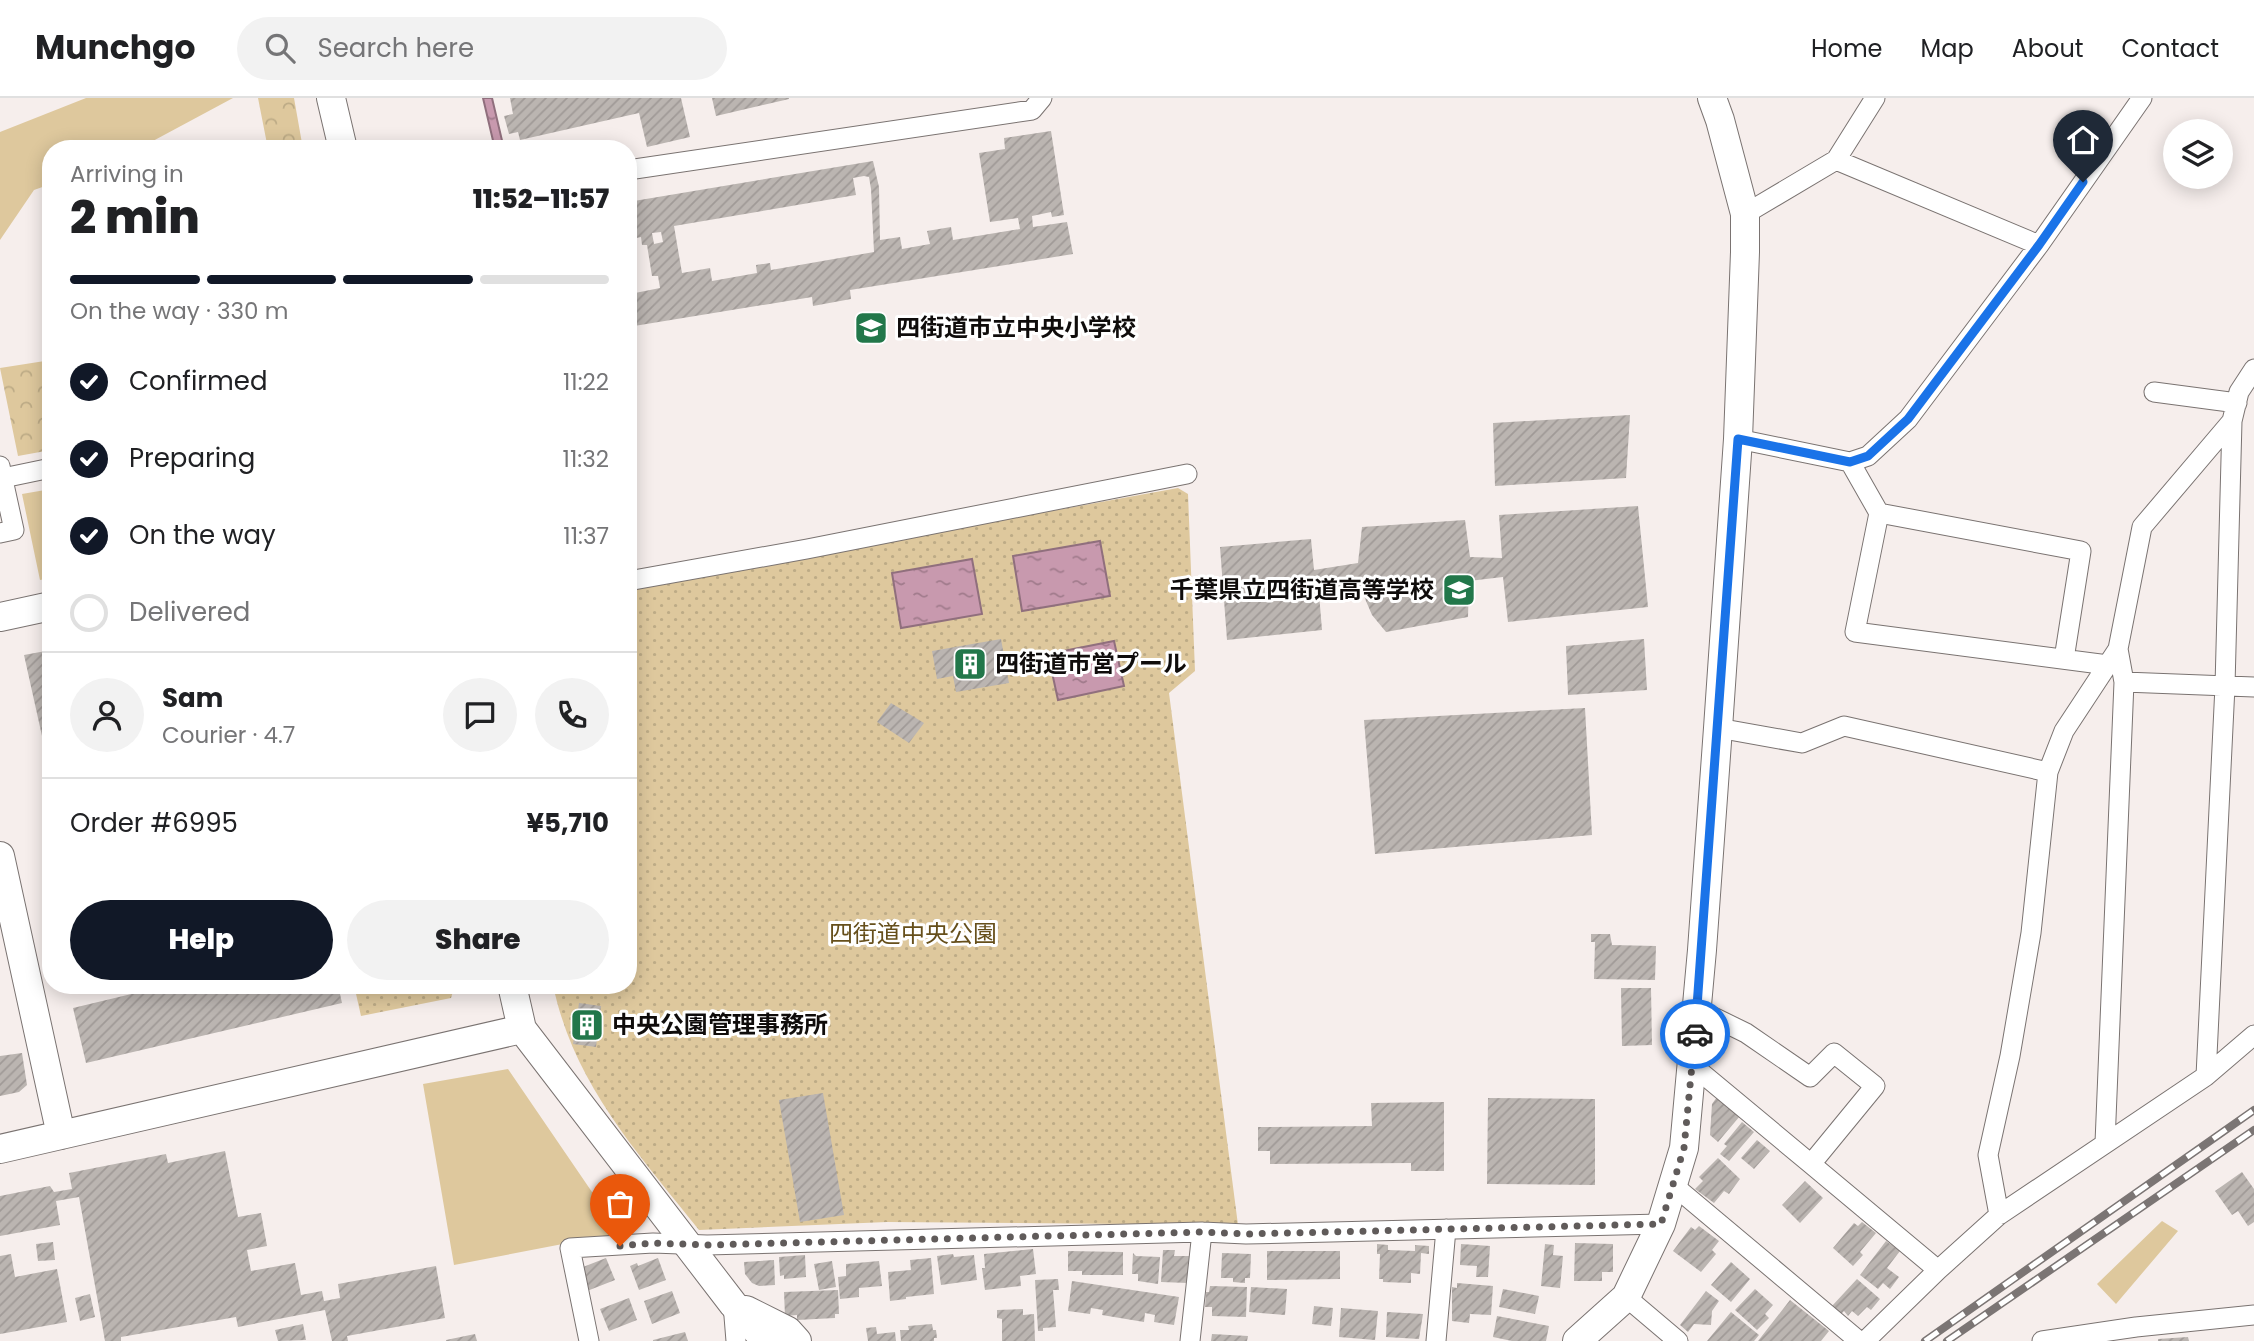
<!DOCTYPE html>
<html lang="en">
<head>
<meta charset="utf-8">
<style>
  :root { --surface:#fff; --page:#f2f2f2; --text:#202124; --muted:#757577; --line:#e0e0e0; --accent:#111827 }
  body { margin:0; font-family:Poppins,"Noto Sans JP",sans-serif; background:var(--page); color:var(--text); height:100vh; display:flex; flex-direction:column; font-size:26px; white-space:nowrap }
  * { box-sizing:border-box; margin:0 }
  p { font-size:23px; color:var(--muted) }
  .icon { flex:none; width:38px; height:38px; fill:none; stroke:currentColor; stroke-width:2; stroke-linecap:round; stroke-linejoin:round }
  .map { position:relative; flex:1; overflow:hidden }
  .sheet { position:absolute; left:42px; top:42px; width:595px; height:854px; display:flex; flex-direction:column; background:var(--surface); border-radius:28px; box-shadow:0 4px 18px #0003 }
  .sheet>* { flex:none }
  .fabs { position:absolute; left:2163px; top:21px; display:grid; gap:14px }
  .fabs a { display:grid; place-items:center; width:70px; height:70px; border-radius:50%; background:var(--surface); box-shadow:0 4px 18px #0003; font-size:35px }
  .pin { position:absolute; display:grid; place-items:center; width:60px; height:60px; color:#fff; margin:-72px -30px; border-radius:50% 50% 50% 0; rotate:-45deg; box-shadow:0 0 7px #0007 }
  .pin .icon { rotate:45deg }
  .courier { position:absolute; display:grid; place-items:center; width:70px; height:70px; margin:-35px; border:5px solid #1a73e8; border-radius:50%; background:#fff; color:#222; box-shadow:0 2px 9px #0007 }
  .headline em { font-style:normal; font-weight:800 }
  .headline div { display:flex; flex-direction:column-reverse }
  .headline { display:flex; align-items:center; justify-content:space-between; height:119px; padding:0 28px }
  h1 { font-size:46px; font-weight:800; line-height:52px }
  .bar { display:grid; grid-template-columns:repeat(4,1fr); gap:10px 7px; align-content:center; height:84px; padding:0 28px }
  .bar i { height:9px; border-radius:5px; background:var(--line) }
  .bar .selected { background:var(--accent) }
  .bar p { grid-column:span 4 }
  .line { display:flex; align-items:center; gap:18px; padding:0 28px; border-top:2px solid var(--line) }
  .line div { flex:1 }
  .round { display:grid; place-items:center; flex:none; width:74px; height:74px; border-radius:37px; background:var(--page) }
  ol { padding:0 28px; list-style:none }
  li { display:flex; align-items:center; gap:21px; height:77px }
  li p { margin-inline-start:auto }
  li .icon { padding:7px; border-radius:50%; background:var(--accent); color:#fff; stroke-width:4 }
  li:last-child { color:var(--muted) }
  li i { width:38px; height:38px; border:4px solid var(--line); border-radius:50% }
  .action { display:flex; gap:14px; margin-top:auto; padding:14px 28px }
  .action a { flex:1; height:80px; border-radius:42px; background:var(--accent); color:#fff; font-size:28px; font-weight:800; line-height:80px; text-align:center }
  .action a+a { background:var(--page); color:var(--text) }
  header { display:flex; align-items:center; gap:42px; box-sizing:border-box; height:98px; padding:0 35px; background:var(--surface); border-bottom:2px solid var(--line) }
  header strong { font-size:33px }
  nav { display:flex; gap:38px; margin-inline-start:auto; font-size:24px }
  .search { width:490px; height:63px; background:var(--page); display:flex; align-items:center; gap:18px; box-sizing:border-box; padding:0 24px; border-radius:38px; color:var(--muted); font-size:26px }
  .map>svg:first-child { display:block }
</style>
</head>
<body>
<header>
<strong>Munchgo</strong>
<div class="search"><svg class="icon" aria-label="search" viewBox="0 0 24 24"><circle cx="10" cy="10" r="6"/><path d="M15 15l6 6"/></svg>Search here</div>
<nav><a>Home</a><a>Map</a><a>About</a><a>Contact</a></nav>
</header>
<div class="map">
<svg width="2254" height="1243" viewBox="0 0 2254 1243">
  <defs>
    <pattern id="forest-crowns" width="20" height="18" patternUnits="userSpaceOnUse" patternTransform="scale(1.75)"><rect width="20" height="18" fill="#dec89d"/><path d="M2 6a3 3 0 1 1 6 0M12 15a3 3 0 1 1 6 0" fill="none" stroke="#bdab86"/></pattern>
    <pattern id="park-dots" width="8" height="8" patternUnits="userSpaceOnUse" patternTransform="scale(1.75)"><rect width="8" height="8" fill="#dec89d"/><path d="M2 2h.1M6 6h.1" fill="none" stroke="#bdab86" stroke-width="1.8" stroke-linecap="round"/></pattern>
    <pattern id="water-ripples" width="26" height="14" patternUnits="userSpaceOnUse" patternTransform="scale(1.75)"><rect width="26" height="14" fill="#c899ae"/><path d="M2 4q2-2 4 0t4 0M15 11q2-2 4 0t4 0" fill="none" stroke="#a17b8c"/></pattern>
    <pattern id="building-hatch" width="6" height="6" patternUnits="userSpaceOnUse" patternTransform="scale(1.75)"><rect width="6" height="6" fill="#bbb5b1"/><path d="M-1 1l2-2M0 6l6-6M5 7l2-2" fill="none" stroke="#a09a97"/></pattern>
  </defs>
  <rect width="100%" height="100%" fill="#f6eeec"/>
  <path fill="#dec89d" d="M86,0H233L138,51H51V86L34,92L0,142V34Z
    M51,391V480L40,482L22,396Z
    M508,971L620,1135L454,1167L423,986Z
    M2162,1123L2178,1133L2116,1206L2097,1186Z"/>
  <path fill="url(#forest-crowns)" d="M258,0H294L303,51H268Z
    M51,262V352L18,358L0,270Z"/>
  <path fill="url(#park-dots)" d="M1178,390L1188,396L1195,573L1169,595L1238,1127L887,1124L699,1132C638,1055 574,987 553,887H628V490Z
    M354,887H455L451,900L361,918Z"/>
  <path fill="url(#water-ripples)" stroke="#906f7d" stroke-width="2" d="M483,0H492L504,51H495Z
    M1100,443L1110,498L1022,513L1013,458Z
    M972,461L982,516L901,530L892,475Z
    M1114,543L1124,588L1058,602L1048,556Z"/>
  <path fill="url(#building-hatch)" fill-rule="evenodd" d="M510,0H681L690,39L647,49L639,15L520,42L518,34L509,36L504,18L513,16Z
    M712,0H789V1L716,18Z
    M1051,33L1064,117L1052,119L1051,114L1032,118L1033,129L1067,124L1073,156L850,192L851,201L813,208L812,199L628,229V190L634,189L635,195L660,190L658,178H652L647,147H642L641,139L628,142V104L873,63L879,89L880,142L900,139L902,151L930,146L927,133L951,129L953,142L1020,131L1018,120L990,124L979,55L1005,51L1004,40ZM864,78L869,79L871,91L874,154L771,172L770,165L756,167L757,175L712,183L710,170L682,175L674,128L856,97L853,80ZM661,134L663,144L654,146L652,135Z
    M1630,317L1626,380L1495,388L1493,325Z
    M1638,408L1648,509L1508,524L1503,479L1469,483L1468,519L1386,534L1372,517L1360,489L1319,496L1322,532L1227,542L1220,449L1311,441L1314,472L1358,465L1362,429L1465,422L1470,459L1502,460L1499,417Z
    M1001,541L1009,585L956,594L953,578L937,581L932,553Z
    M1644,541L1647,592L1568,597L1566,548Z
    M51,552V674H50L24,557Z
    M891,605L924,625L909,645L877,624Z
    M1585,610L1592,737L1375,756L1364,622Z
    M1591,836H1610L1612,847L1656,848L1655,882L1594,881L1595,844H1591Z
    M169,887H338L342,905L86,965L73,910Z
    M1621,890H1651L1652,947L1622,948Z
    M579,905L601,908L596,949L573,946Z
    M22,955L27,987L19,994L0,998V958Z
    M823,995L844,1117L800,1124L779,1002Z
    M1717,999L1740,1018L1718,1044L1710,1037L1712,1006Z
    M1488,1000L1595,1001V1087L1487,1086Z
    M1444,1004V1073H1411V1065L1270,1066V1053H1258V1029L1372,1028L1371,1005Z
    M1742,1024L1754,1034L1729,1063L1720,1056L1727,1048L1724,1046Z
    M1757,1042L1770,1053L1754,1071L1741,1060Z
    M225,1053L238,1119L261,1115L267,1148L247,1152L251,1173L295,1165L301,1197L322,1193L324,1203L340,1200L338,1186L436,1168L445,1220L347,1238L348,1243H332L325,1212L238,1229L236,1219L121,1239V1243H105L79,1099L56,1103L60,1127L0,1138V1098L50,1088L54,1094L72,1091L69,1075L166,1056L168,1065Z
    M1718,1060L1740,1081L1729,1096L1724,1093L1714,1105L1695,1091L1703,1083L1699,1079Z
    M2242,1074L2254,1091V1124L2248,1128L2238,1113L2232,1117L2215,1093Z
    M1805,1083L1823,1100L1800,1125L1782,1107Z
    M1862,1124L1876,1135L1860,1154L1863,1157L1853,1168L1833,1150L1854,1125L1858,1128Z
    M1699,1128L1719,1143L1712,1152L1716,1156L1701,1174L1673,1153L1691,1129L1695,1132Z
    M1886,1143L1900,1153L1887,1170L1899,1179L1890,1191L1883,1185L1878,1191L1860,1177Z
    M53,1144L55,1162L38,1163L36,1146Z
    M1575,1145L1613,1146V1174H1602V1183H1574Z
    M1377,1146L1388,1147V1152L1415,1153V1147L1429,1148V1156L1421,1155L1420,1176L1411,1175V1185L1383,1184V1181H1379L1380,1156H1377Z
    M1461,1146L1490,1148L1488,1179H1476L1477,1168L1460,1167Z
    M1545,1146L1554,1147L1553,1157L1563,1158L1560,1190L1541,1188Z
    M1033,1151L1036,1176L1020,1178L1021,1188L985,1192L982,1170H985L984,1156Z
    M1163,1152H1175L1174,1158H1189L1188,1185L1161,1184Z
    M1068,1153L1123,1154V1177H1082V1173H1068Z
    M1267,1153H1340V1181L1267,1182Z
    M1133,1155L1136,1158L1160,1159L1158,1186L1138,1183V1176H1132Z
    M1222,1155L1251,1156L1250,1180H1245V1185L1233,1184V1180H1221Z
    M11,1156L15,1179L57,1171L67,1224L0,1236V1158Z
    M953,1156L954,1159L974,1157L977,1182L941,1187L937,1158Z
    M805,1157L806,1179L784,1181V1177L780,1178L779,1159Z
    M606,1160L615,1182L587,1193L578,1171Z
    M658,1160L666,1182L639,1192L630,1168L637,1165L638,1168Z
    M931,1160L934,1196L906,1199V1201L890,1203L888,1174L911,1172L910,1162Z
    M774,1162L775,1187L759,1188L752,1185L745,1176L744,1164Z
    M832,1163L836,1189L819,1192L814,1166Z
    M879,1163L882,1188L859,1190V1199L840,1201L838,1179L846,1178V1166Z
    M1731,1164L1750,1181L1731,1204L1711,1187Z
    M1058,1181L1059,1192H1053L1056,1229L1043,1230V1233H1038L1035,1182Z
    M1857,1181L1880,1201L1871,1212L1867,1209L1858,1218L1852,1213L1848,1218L1844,1213L1841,1216L1832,1208Z
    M1072,1183L1179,1199L1174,1227L1154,1224L1155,1217L1145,1215L1144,1224L1102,1217L1103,1212L1091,1210L1090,1216L1068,1213Z
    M1457,1185L1493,1188L1491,1217L1470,1216L1469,1225L1452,1223V1189L1457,1190Z
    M1210,1188L1247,1189L1246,1219L1212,1218V1209H1205L1206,1194H1209Z
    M1251,1189L1287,1191L1285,1217L1249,1214Z
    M1503,1191L1539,1198L1535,1216L1499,1209Z
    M1755,1191L1773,1207L1765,1216L1769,1220L1757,1232L1735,1212Z
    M838,1192L839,1216H835V1220L797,1222V1217L785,1218L784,1194Z
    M672,1193L680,1215L652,1226L644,1203Z
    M1706,1193L1719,1203L1712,1213L1711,1227L1694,1226L1688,1234L1680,1227Z
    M90,1196L95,1219L80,1223L75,1200Z
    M629,1200L637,1222L609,1233L600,1211Z
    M1790,1202L1829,1233L1821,1243H1758Z
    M1314,1208L1333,1210L1331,1228L1312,1226Z
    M1341,1210L1378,1213L1375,1242L1339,1239Z
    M1023,1211V1217L1034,1216L1035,1243H1002V1221L997,1220V1212Z
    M1387,1214L1423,1216L1419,1241L1386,1239Z
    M1731,1214L1759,1237L1754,1243H1707Z
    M1497,1218L1549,1228L1546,1243H1512L1493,1239Z
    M303,1226L306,1242L278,1243L275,1232Z
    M932,1226L933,1232H936L937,1240H934V1243H901L900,1232H909L908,1228Z
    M876,1229L877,1236L895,1234L896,1243H868L866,1230Z
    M685,1234L688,1243H653V1242Z
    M475,1236L477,1243H446V1242Z
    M1212,1236L1248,1238L1247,1243H1211Z
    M2188,1239L2189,1243H2158V1241Z"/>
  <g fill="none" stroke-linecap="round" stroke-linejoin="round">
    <defs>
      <path id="street" d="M1836,62L2039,147
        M628,72L1032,12L1042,0
        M1745,116L1836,62L1875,0
        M2154,294L2237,305
        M1738,341L1850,364L1868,358L1908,321L2039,147L2142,0
        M1850,364L1879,415L1855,534L2108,567
        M0,368L14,432L0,435
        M3,380L51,370
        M1879,415L2081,453L2064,561
        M628,483L807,451L1187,376
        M2124,584L2254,589
        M1718,630L1802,645L1844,628L2048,674
        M1692,967L1811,1066L1875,988L1834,955L1810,979L1746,935L1697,911
        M2206,978L2225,588L2232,323L2239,294L2254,271
        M2105,1045L2124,584L2118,551
        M1811,1066L1938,1172
        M1673,1087L1859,1243
        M1999,1117L1988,1057L2010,958L2031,835L2048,674L2064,633L2118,551L2142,429L2232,323
        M1626,1199L1678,1243
        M733,1206L736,1243
        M589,1243L570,1150L653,1145L707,1147L1202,1134L1246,1136L1661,1126
        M1190,1243L1202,1134
        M1436,1243L1446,1131
        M1865,1243L1938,1172L1999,1117L2206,978L2254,937
        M2042,1243L2136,1229L2254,1217"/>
      <path id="secondary" d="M331,0L343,51
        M0,519L51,508
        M0,758L61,1037
        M512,887L522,931L733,1206L766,1243
        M0,1051L522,931
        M746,1212L788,1233L797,1243
        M1577,1243L1626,1199L1661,1126L1684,1050L1702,852L1718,630L1738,341L1745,154V116L1720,22L1712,0"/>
    </defs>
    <use href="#street" stroke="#7a7371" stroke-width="21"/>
    <use href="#secondary" stroke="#7a7371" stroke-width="30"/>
    <use href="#street" stroke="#fff" stroke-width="19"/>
    <use href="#secondary" stroke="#fff" stroke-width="28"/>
    <defs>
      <path id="rail" d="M1925,1243L2254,1012
        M1947,1243L2254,1032"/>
    </defs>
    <use href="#rail" stroke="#7b7574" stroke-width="8"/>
    <use href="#rail" stroke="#fff" stroke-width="5" stroke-dasharray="16" stroke-linecap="butt"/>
  </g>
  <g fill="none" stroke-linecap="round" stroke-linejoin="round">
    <path stroke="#605b5a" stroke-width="7" stroke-dasharray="0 12.6" d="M620,1148L653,1145L707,1147L1202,1134L1246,1136L1661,1126L1684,1050L1695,936"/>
    <path stroke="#1a73e8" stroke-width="9" d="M1695,936L1738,341L1850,364L1868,358L1908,321L2039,147L2083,84"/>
  </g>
  <defs>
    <symbol id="school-square" viewBox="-11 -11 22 22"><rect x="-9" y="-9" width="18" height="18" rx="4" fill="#22774a" stroke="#fff"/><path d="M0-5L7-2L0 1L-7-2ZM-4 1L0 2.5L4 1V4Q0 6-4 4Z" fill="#fff"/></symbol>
    <symbol id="building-square" viewBox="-11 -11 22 22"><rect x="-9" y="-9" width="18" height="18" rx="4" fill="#22774a" stroke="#fff"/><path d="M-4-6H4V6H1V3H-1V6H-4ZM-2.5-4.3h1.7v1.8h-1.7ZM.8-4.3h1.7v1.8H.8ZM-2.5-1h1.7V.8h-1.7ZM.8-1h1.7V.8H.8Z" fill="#fff"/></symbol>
  </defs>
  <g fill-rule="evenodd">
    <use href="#school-square" x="852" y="211" width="38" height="38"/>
    <use href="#school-square" x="1440" y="473" width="38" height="38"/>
    <use href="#building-square" x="951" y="547" width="38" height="38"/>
    <use href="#building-square" x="568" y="908" width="38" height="38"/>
  </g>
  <g text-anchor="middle" stroke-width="6" stroke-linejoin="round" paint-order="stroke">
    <g font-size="24" font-weight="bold" fill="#0f0c0b" stroke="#fff" text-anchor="start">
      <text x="896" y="238">四街道市立中央小学校</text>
      <text x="1434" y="500" text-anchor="end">千葉県立四街道高等学校</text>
      <text x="995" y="574">四街道市営プール</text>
      <text x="612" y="935">中央公園管理事務所</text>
    </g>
    <g font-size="24" fill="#664f1b" stroke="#fff">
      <text x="913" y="844">四街道中央公園</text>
    </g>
  </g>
</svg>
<div class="fabs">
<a><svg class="icon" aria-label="layers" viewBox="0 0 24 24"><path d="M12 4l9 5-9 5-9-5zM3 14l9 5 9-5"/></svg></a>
</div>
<div class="pin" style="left:620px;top:1148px;background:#ea580c"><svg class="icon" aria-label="bag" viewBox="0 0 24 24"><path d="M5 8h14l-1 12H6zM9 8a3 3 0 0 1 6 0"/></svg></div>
<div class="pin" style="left:2083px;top:84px;background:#1f2937"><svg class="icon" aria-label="home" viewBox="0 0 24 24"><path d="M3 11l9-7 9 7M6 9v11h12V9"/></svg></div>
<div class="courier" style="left:1695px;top:936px"><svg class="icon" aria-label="car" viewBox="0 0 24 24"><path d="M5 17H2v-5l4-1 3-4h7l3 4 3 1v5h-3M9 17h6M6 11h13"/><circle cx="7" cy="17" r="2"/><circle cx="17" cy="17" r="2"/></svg></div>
<section class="sheet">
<div class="headline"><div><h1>2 min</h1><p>Arriving in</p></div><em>11:52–11:57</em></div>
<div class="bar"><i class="selected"></i><i class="selected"></i><i class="selected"></i><i></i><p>On the way · 330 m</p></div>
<ol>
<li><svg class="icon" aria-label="check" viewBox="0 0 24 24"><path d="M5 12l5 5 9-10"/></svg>Confirmed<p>11:22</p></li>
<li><svg class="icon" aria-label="check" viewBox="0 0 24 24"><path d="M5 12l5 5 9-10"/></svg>Preparing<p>11:32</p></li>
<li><svg class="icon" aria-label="check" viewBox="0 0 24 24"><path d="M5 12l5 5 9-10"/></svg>On the way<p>11:37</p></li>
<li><i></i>Delivered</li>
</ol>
<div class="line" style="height:126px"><a class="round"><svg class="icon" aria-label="person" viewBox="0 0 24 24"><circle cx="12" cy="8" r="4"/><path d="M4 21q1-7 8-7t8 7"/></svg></a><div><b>Sam</b><p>Courier · 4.7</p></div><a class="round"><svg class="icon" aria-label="chat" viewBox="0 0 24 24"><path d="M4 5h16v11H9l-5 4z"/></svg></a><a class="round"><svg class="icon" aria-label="phone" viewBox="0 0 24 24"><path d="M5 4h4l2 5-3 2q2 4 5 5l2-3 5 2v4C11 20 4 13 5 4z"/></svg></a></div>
<div class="line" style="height:91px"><div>Order #6995</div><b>¥5,710</b></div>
<div class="action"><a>Help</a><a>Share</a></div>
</section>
</div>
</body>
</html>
